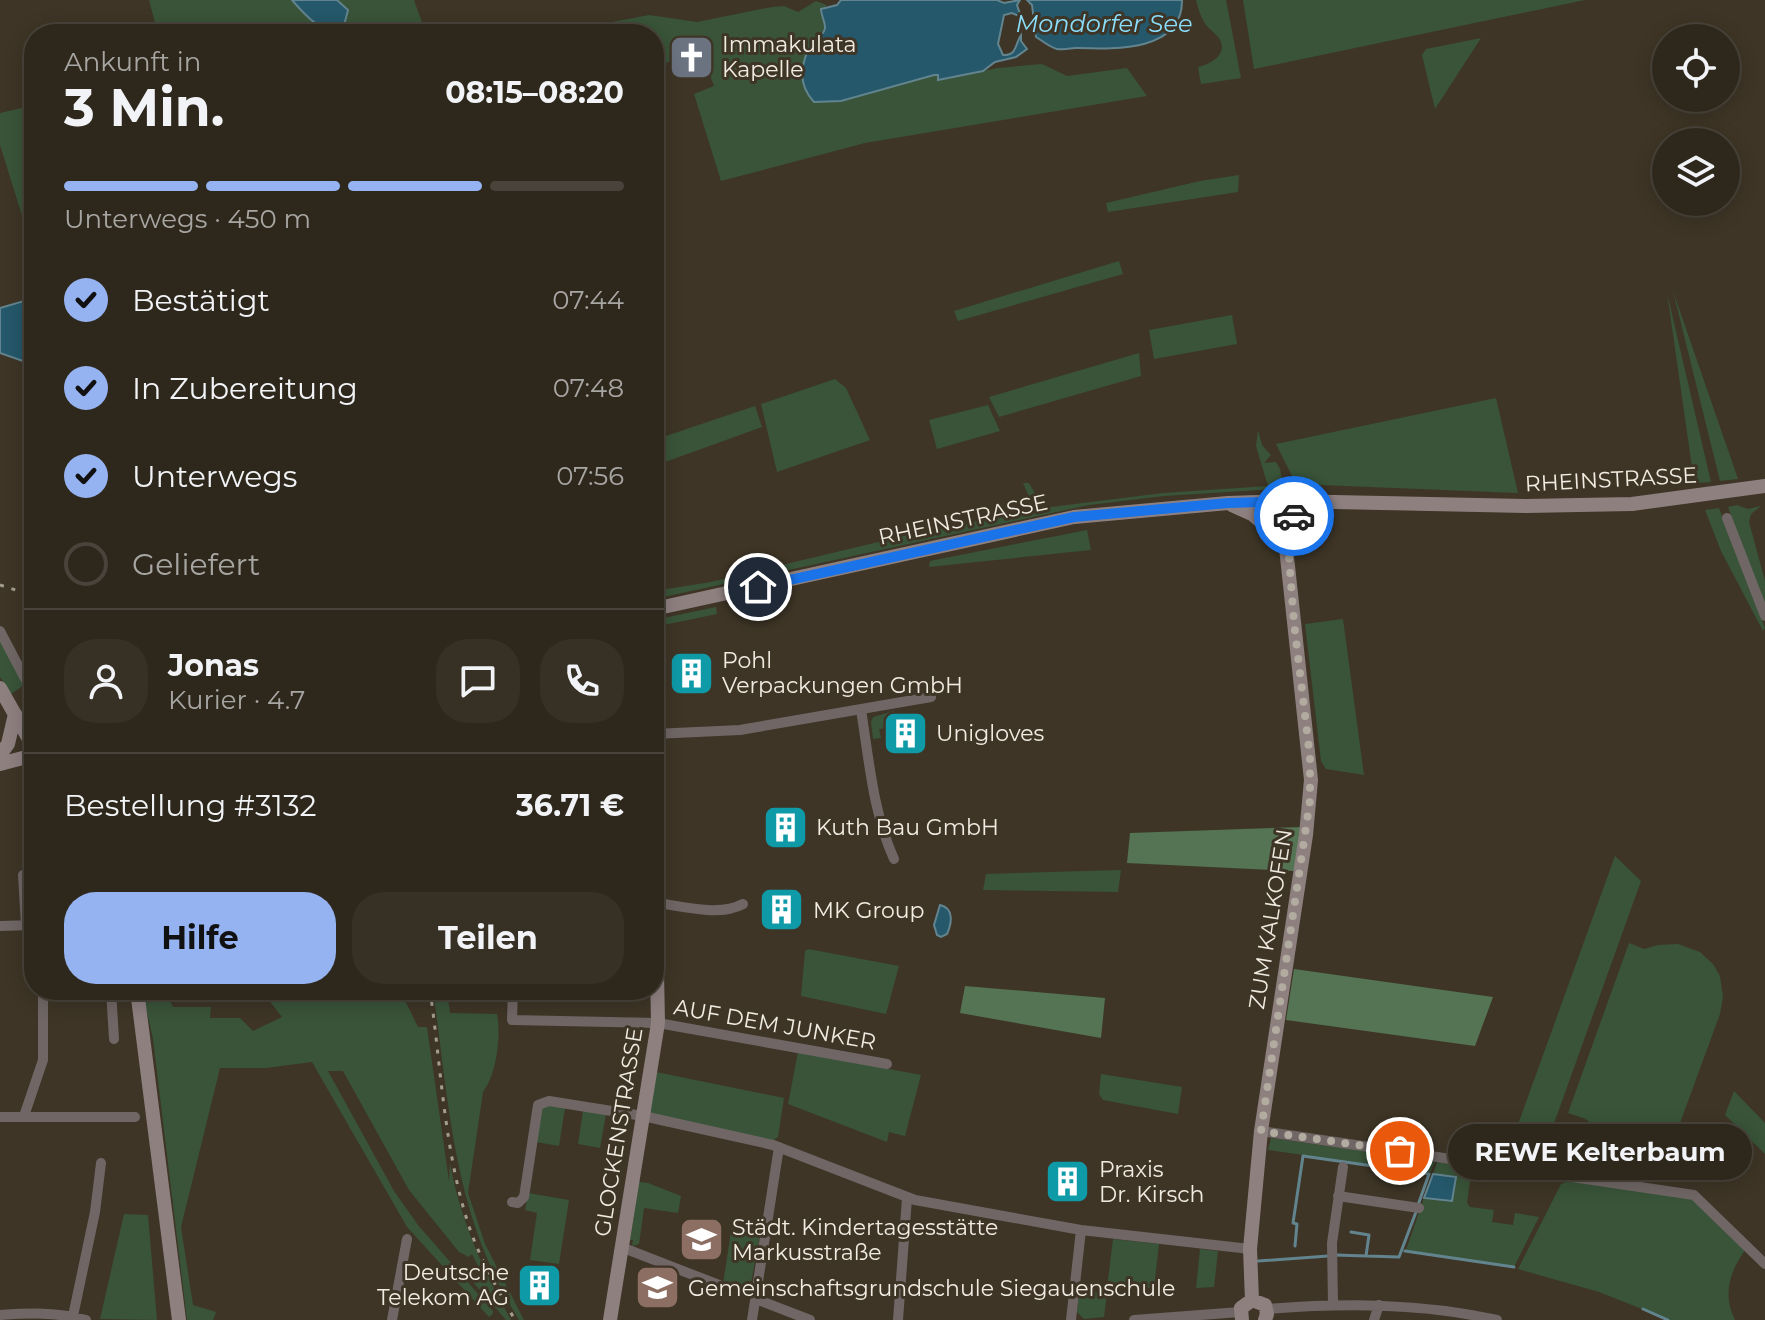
<!DOCTYPE html>
<html lang="de">
<head>
<meta charset="utf-8">
<style>
  :root { --surface:#2e281c; --page:#363025; --text:#f1f3f6; --muted:#a7a6a3; --line:#49443b; --accent:#95b2f1 }
  body { margin:0; font-family:Montserrat,sans-serif; background:var(--page); color:var(--text); height:100vh; display:flex; flex-direction:column; font-size:30px; white-space:nowrap }
  * { box-sizing:border-box; margin:0 }
  p { font-size:26px; color:var(--muted) }
  .icon { flex:none; width:44px; height:44px; fill:none; stroke:currentColor; stroke-width:2; stroke-linecap:round; stroke-linejoin:round }
  .map { position:relative; flex:1; overflow:hidden }
  .sheet { position:absolute; left:24px; top:24px; width:640px; height:976px; display:flex; flex-direction:column; background:var(--surface); border-radius:32px; box-shadow:0 4px 20px #0003,0 0 0 2px var(--line) }
  .sheet>* { flex:none }
  .buttons { position:absolute; left:1652px; top:24px; display:grid; gap:16px }
  .buttons a { display:grid; place-items:center; width:88px; height:88px; border-radius:50%; background:var(--surface); box-shadow:0 4px 20px #0003,0 0 0 2px var(--line); font-size:40px }
  .pin { position:absolute; display:grid; place-items:center; width:68px; height:68px; color:#fff; margin:-34px; border:4px solid #fff; border-radius:50%; box-shadow:0 2px 8px #0007 }
  .courier { position:absolute; display:grid; place-items:center; width:80px; height:80px; margin:-40px; border:6px solid #1a73e8; border-radius:50%; background:#fff; color:#222; box-shadow:0 2px 10px #0007 }
  .bubble { position:absolute; height:56px; border-radius:28px; background:var(--surface); box-shadow:0 4px 20px #0003,0 0 0 2px var(--line); font-size:26px; font-weight:700; line-height:56px; text-align:center }
  .head em { font-style:normal; font-weight:700 }
  .head div { display:flex; flex-direction:column-reverse }
  .head { display:flex; align-items:center; justify-content:space-between; height:136px; padding:0 40px }
  h1 { font-size:52px; font-weight:700; line-height:60px }
  .bar { display:grid; grid-template-columns:repeat(4,1fr); gap:12px 8px; align-content:center; height:96px; padding:0 40px }
  .bar i { height:10px; border-radius:6px; background:var(--line) }
  .bar .selected { background:var(--accent) }
  .bar p { grid-column:span 4 }
  .line { display:flex; align-items:center; gap:20px; padding:0 40px; border-top:2px solid var(--line) }
  .line div { flex:1 }
  .round { display:grid; place-items:center; flex:none; width:84px; height:84px; border-radius:32px; background:var(--page) }
  ol { padding:0 40px; list-style:none }
  li { display:flex; align-items:center; gap:24px; height:88px }
  li p { margin-inline-start:auto }
  li .icon { padding:8px; border-radius:50%; background:var(--accent); color:#111; stroke-width:4 }
  li:last-child { color:var(--muted) }
  li i { width:44px; height:44px; border:4px solid var(--line); border-radius:50% }
  .cta { display:flex; gap:16px; margin-top:auto; padding:16px 40px }
  .cta a { flex:1; height:92px; border-radius:32px; background:var(--accent); color:#111; font-size:32px; font-weight:700; line-height:92px; text-align:center }
  .cta a+a { background:var(--page); color:var(--text) }
  .map>svg:first-child { display:block }
</style>
</head>
<body>
<div class="map">
<svg width="1765" height="1320" viewBox="0 0 1765 1320">
  <rect width="100%" height="100%" fill="#3e3526"/>
  <path fill="#395439" d="M149,0H414L426,34H158Z
    M1196,0H1226L1241,78L1201,84L1198,67C1209,65 1228,55 1220,40C1217,34 1210,30 1206,25C1201,18 1198,8 1196,0Z
    M1243,0H1585L1254,69Z
    M816,1L827,5L820,12L825,27C822,35 818,35 814,41C800,59 799,86 814,102L841,101L934,75L947,78L998,68L1042,64L1067,76L1127,68L1147,96L865,143L721,181L694,94L714,86L701,50L654,67V34H549L649,15L697,22L772,7L784,6L798,12Z
    M1481,38L1435,109L1422,55L1426,49Z
    M26,107L34,136V254L0,145V113Z
    M1239,175L1238,192L1108,212L1106,203L1200,181Z
    M1119,261L1123,274L958,321L954,311Z
    M1673,291L1738,479L1720,481Z
    M1667,292L1668,297L1711,482L1697,483L1692,467Z
    M1232,315L1237,344L1154,359L1149,330Z
    M1139,353L1141,376L999,417L989,397Z
    M835,379L846,388L870,440L777,472L761,404Z
    M1496,398L1518,493L1296,484L1276,444Z
    M988,405L1000,431L937,449L929,420Z
    M755,406L762,427L654,466V440Z
    M1258,430L1262,445L1271,455L1264,463L1276,462L1280,469L1282,480L1274,489L1164,496L1089,505L654,599V591L711,582L916,533L1035,510L1023,483H1029L1041,504L1051,507L1163,493L1268,486L1256,446Z
    M1737,505L1748,509L1761,506L1751,514L1749,522L1765,581V607L1728,507Z
    M1719,508L1765,628L1763,631L1721,551L1705,510Z
    M1087,530L1091,550L929,567L930,561Z
    M716,607L717,614L654,627V620Z
    M1343,619L1364,775L1326,769L1321,761L1305,624Z
    M0,641L24,685L11,694L0,677Z
    M894,711L897,719L891,721V727L879,729L881,738L873,739L871,722L873,717Z
    M1615,856L1641,881L1538,1168L1504,1163Z
    M1121,870L1118,892L983,890L986,874Z
    M1629,943L1644,949L1658,945L1678,944L1700,952L1713,964L1720,976L1723,997L1720,1014L1680,1123L1667,1138L1649,1145L1617,1144L1602,1136L1586,1119L1568,1113Z
    M808,949L899,966L886,1014L801,996L805,951Z
    M142,990H165L173,1007H211L210,1018H240L253,1031L282,1017L261,990H400L418,1027H427L449,1181L450,1163C460,1220 483,1270 511,1320H506L472,1281L485,1280L472,1254L469,1257L459,1252L409,1190L343,1071H328L394,1191L418,1225L493,1311V1314L489,1317L407,1227L312,1062L266,1068H220L181,1227L193,1305L216,1312L213,1320H187L153,1039Z
    M433,990H447L450,1013L497,1014C501,1036 497,1074 483,1092L468,1193L485,1244L524,1320H519C453,1214 450,1110 433,990Z
    M798,1052L921,1075L905,1136L889,1132L887,1142L788,1104Z
    M656,1072L784,1098L778,1137L771,1142L649,1115Z
    M1101,1074L1182,1087L1178,1114L1103,1100L1099,1094Z
    M1734,1091L1765,1123V1154L1725,1115Z
    M545,1105L565,1108L559,1146L536,1142L541,1109Z
    M583,1111L606,1114L600,1148L578,1144Z
    M1271,1138L1435,1161L1430,1173L1268,1150Z
    M1437,1162L1472,1167L1467,1203L1470,1207L1494,1210L1492,1222L1513,1225L1515,1213L1539,1217L1514,1267L1406,1250L1424,1198L1452,1201L1456,1177L1433,1174Z
    M1568,1181L1694,1199L1746,1249C1730,1270 1722,1295 1735,1320H1670L1599,1292L1518,1269L1561,1184Z
    M639,1182L648,1183L681,1196L678,1213L644,1208L639,1244L632,1246L633,1240H630Z
    M528,1193L569,1200L559,1264L530,1260L537,1213L525,1210Z
    M124,1214L148,1215L157,1320L100,1319Z
    M732,1225L761,1229L749,1294L723,1284Z
    M1113,1239L1159,1244L1154,1288H1107Z
    M1200,1249L1218,1251L1214,1287L1196,1288Z
    M1079,1290L1107,1294L1104,1317L1084,1319L1077,1312Z"/>
  <path fill="#547454" d="M1302,827L1294,871L1127,863L1130,833Z
    M1294,969L1493,997L1475,1046L1286,1020Z
    M965,986L1105,998L1101,1038L960,1013Z"/>
  <path fill="#24586a" stroke="#62848e" stroke-width="2" d="M292,0H337L348,10L342,33C321,33 305,15 292,0Z
    M841,0H997L1004,3L1020,0L1017,5L1021,17L1012,13L1004,15L998,44L1003,55C1017,56 1015,44 1021,35V41L1027,49L1016,57L995,62L983,71L938,80V75H934L841,101L814,102C797,84 800,62 813,42C817,36 824,36 825,28C825,21 821,15 821,9L837,5Z
    M1027,0H1182C1183,53 1111,49 1076,48C1070,48 1062,50 1057,49C1051,48 1041,40 1036,37L1032,5Z
    M34,298V373L26,362L0,353V308Z
    M940,905C954,908 952,923 947,934L941,937L937,935L934,925Z
    M1433,1174L1456,1177L1452,1201L1424,1198Z"/>
  <g fill="none" stroke-linecap="round" stroke-linejoin="round">
    <path stroke="#62848e" stroke-width="3" d="M1351,1232L1369,1235L1366,1256
      M1295,1246L1297,1224L1293,1223L1303,1156L1429,1174L1418,1205
      M1405,1251L1514,1267
      M1335,1255L1399,1257L1416,1212
      M1258,1261L1328,1256
      M1643,1309L1668,1320"/>
    <path stroke="#706666" stroke-width="10" d="M1727,518L1765,616
      M0,631L30,688L34,687
      M861,710C869,759 873,813 894,859
      M654,734L740,730L931,697
      M23,875L26,925
      M657,903C683,906 719,917 743,904
      M0,926L34,925
      M111,990L114,1039
      M513,990L512,1020L658,1023L887,1064
      M24,1116L43,1060V990
      M0,1117H135
      M1261,1131L1694,1195L1765,1264
      M1338,1196L1419,1208
      M512,1202L518,1203L524,1197L538,1105L549,1101L643,1116L773,1145L915,1200L1081,1230L1250,1249
      M621,1247L719,1285
      M756,1299L810,1320
      M1333,1304L1332,1243L1343,1167
      M1267,1309C1344,1303 1421,1303 1497,1320
      M0,1315C30,1313 57,1312 86,1320
      M73,1316L95,1212L101,1163
      M392,1320L407,1239
      M752,1320L779,1147
      M898,1320L907,1198
      M1071,1320L1081,1230
      M1134,1320L1240,1312
      M1374,1320L1379,1305"/>
    <path stroke="#8f8080" stroke-width="14" d="M1232,505L1252,514L1286,543
      M1288,544L1292,534L1296,501
      M654,609L1074,517L1228,503L1286,501L1526,506L1632,504L1765,486
      M0,688L34,748
      M0,755L8,744L15,714
      M0,764L34,755
      M137,990L179,1320
      M1252,1300L1250,1249L1261,1131L1306,835L1311,780L1281,501
      M610,1320L658,1023L654,814
      M1242,1320L1241,1308L1252,1300L1265,1305L1267,1314L1265,1320"/>
    <path stroke="#a49e91" stroke-width="3" stroke-dasharray="4 8" stroke-linecap="butt" d="M0,585L34,596
      M430,990C441,1067 444,1146 467,1220C478,1256 497,1288 515,1320"/>
  </g>
  <g fill="none" stroke-linecap="round" stroke-linejoin="round">
    <path stroke="#b2aca0" stroke-width="8" stroke-dasharray="0 14.4" d="M1294,516L1288,544L1294,623L1310,757V800L1261,1131L1400,1151"/>
    <path stroke="#1a73e8" stroke-width="10" d="M758,587L1074,517L1228,503L1296,501L1294,516"/>
  </g>
  <defs>
    <symbol id="church-square" viewBox="-11 -11 22 22"><rect x="-9" y="-9" width="18" height="18" rx="4" fill="#6b7280" stroke="#3e3526"/><path d="M-1.2-6h2.4v3.5h3.3v2.4h-3.3V6h-2.4V-.1h-3.3v-2.4h3.3Z" fill="#fff"/></symbol>
    <symbol id="building-square" viewBox="-11 -11 22 22"><rect x="-9" y="-9" width="18" height="18" rx="4" fill="#0f9aa8" stroke="#3e3526"/><path d="M-4-6H4V6H1V3H-1V6H-4ZM-2.5-4.3h1.7v1.8h-1.7ZM.8-4.3h1.7v1.8H.8ZM-2.5-1h1.7V.8h-1.7ZM.8-1h1.7V.8H.8Z" fill="#fff"/></symbol>
    <symbol id="school-square" viewBox="-11 -11 22 22"><rect x="-9" y="-9" width="18" height="18" rx="4" fill="#8d6e63" stroke="#3e3526"/><path d="M0-5L7-2L0 1L-7-2ZM-4 1L0 2.5L4 1V4Q0 6-4 4Z" fill="#fff"/></symbol>
  </defs>
  <g fill-rule="evenodd">
    <use href="#church-square" x="666" y="32" width="51" height="51"/>
    <use href="#building-square" x="666" y="648" width="51" height="51"/>
    <use href="#building-square" x="880" y="708" width="51" height="51"/>
    <use href="#building-square" x="760" y="802" width="51" height="51"/>
    <use href="#building-square" x="756" y="884" width="51" height="51"/>
    <use href="#building-square" x="1042" y="1156" width="51" height="51"/>
    <use href="#school-square" x="676" y="1214" width="51" height="51"/>
    <use href="#building-square" x="514" y="1260" width="51" height="51"/>
    <use href="#school-square" x="632" y="1262" width="51" height="51"/>
  </g>
  <g text-anchor="middle" stroke-width="6" stroke-linejoin="round" paint-order="stroke">
    <g font-size="22" fill="#f1ece2" stroke="#3e3526" text-anchor="start">
      <text x="722" y="52">Immakulata<tspan x="722" dy="25">Kapelle</tspan></text>
      <text x="722" y="668">Pohl<tspan x="722" dy="25">Verpackungen GmbH</tspan></text>
      <text x="936" y="741">Unigloves</text>
      <text x="816" y="835">Kuth Bau GmbH</text>
      <text x="813" y="918">MK Group</text>
      <text x="1099" y="1177">Praxis<tspan x="1099" dy="25">Dr. Kirsch</tspan></text>
      <text x="732" y="1235">Städt. Kindertagesstätte<tspan x="732" dy="25">Markusstraße</tspan></text>
      <text x="509" y="1280" text-anchor="end">Deutsche<tspan x="509" dy="25">Telekom AG</tspan></text>
      <text x="688" y="1296">Gemeinschaftsgrundschule Siegauenschule</text>
    </g>
    <g font-size="22" fill="#f1ece2" stroke="#3e3526">
      <text transform="translate(1611 479) rotate(-3)" y="8">RHEINSTRASSE</text>
      <text transform="translate(963 519) rotate(-12)" y="8">RHEINSTRASSE</text>
      <text transform="translate(1270 919) rotate(-81)" y="8">ZUM KALKOFEN</text>
      <text transform="translate(775 1024) rotate(10)" y="8">AUF DEM JUNKER</text>
      <text transform="translate(618 1132) rotate(-81)" y="8">GLOCKENSTRASSE</text>
    </g>
    <g font-size="24" font-style="italic" fill="#8adefc" stroke="#3e3526">
      <text x="1104" y="32">Mondorfer See</text>
    </g>
  </g>
</svg>
<div class="buttons">
<a><svg class="icon" aria-label="locate" viewBox="0 0 24 24"><circle cx="12" cy="12" r="6"/><path d="M12 2v4M12 18v4M2 12h4M18 12h4"/></svg></a>
<a><svg class="icon" aria-label="layers" viewBox="0 0 24 24"><path d="M12 4l9 5-9 5-9-5zM3 14l9 5 9-5"/></svg></a>
</div>
<div class="pin" style="left:1400px;top:1151px;background:#ea580c"><svg class="icon" aria-label="bag" viewBox="0 0 24 24"><path d="M5 8h14l-1 12H6zM9 8a3 3 0 0 1 6 0"/></svg></div>
<div class="pin" style="left:758px;top:587px;background:#1f2937"><svg class="icon" aria-label="home" viewBox="0 0 24 24"><path d="M3 11l9-7 9 7M6 9v11h12V9"/></svg></div>
<div class="courier" style="left:1294px;top:516px"><svg class="icon" aria-label="car" viewBox="0 0 24 24"><path d="M5 17H2v-5l4-1 3-4h7l3 4 3 1v5h-3M9 17h6M6 11h13"/><circle cx="7" cy="17" r="2"/><circle cx="17" cy="17" r="2"/></svg></div>
<div class="bubble" style="left:1448px;top:1124px;width:304px">REWE Kelterbaum</div>
<section class="sheet">
<div class="head"><div><h1>3 Min.</h1><p>Ankunft in</p></div><em>08:15–08:20</em></div>
<div class="bar"><i class="selected"></i><i class="selected"></i><i class="selected"></i><i></i><p>Unterwegs · 450 m</p></div>
<ol>
<li><svg class="icon" aria-label="check" viewBox="0 0 24 24"><path d="M5 12l5 5 9-10"/></svg>Bestätigt<p>07:44</p></li>
<li><svg class="icon" aria-label="check" viewBox="0 0 24 24"><path d="M5 12l5 5 9-10"/></svg>In Zubereitung<p>07:48</p></li>
<li><svg class="icon" aria-label="check" viewBox="0 0 24 24"><path d="M5 12l5 5 9-10"/></svg>Unterwegs<p>07:56</p></li>
<li><i></i>Geliefert</li>
</ol>
<div class="line" style="height:144px"><a class="round"><svg class="icon" aria-label="person" viewBox="0 0 24 24"><circle cx="12" cy="8" r="4"/><path d="M4 21q1-7 8-7t8 7"/></svg></a><div><b>Jonas</b><p>Kurier · 4.7</p></div><a class="round"><svg class="icon" aria-label="chat" viewBox="0 0 24 24"><path d="M4 5h16v11H9l-5 4z"/></svg></a><a class="round"><svg class="icon" aria-label="phone" viewBox="0 0 24 24"><path d="M5 4h4l2 5-3 2q2 4 5 5l2-3 5 2v4C11 20 4 13 5 4z"/></svg></a></div>
<div class="line" style="height:104px"><div>Bestellung #3132</div><b>36.71 €</b></div>
<div class="cta"><a>Hilfe</a><a>Teilen</a></div>
</section>
</div>
</body>
</html>
